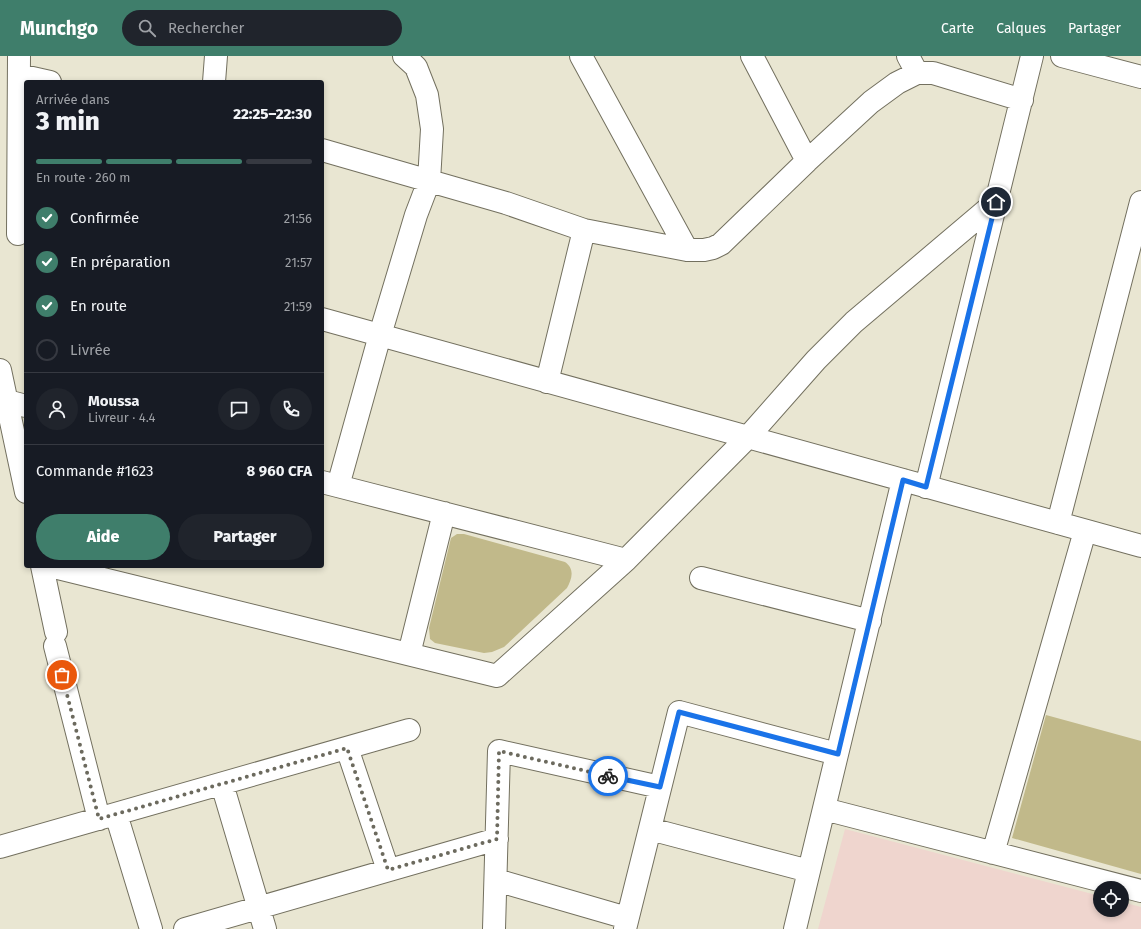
<!DOCTYPE html>
<html lang="fr">
<head>
<meta charset="utf-8">
<style>
  :root { --surface:#171b24; --page:#20242c; --text:#f1f3f6; --muted:#9ea1a6; --line:#363941; --accent:#3f7e6b }
  body { margin:0; font-family:"Fira Sans",sans-serif; background:var(--page); color:var(--text); height:100vh; display:flex; flex-direction:column; font-size:15px; white-space:nowrap }
  * { box-sizing:border-box; margin:0 }
  p { font-size:13px; color:var(--muted) }
  .icon { flex:none; width:22px; height:22px; fill:none; stroke:currentColor; stroke-width:2; stroke-linecap:round; stroke-linejoin:round }
  .map { position:relative; flex:1; overflow:hidden }
  .drawer { position:absolute; left:24px; top:24px; width:300px; height:488px; display:flex; flex-direction:column; background:var(--surface); border-radius:4px; box-shadow:0 2px 6px #0003 }
  .drawer>* { flex:none }
  .buttons { position:absolute; left:1093px; top:825px; display:grid; gap:8px }
  .buttons a { display:grid; place-items:center; width:36px; height:36px; border-radius:50%; background:var(--surface); box-shadow:0 2px 6px #0003; font-size:20px }
  .pin { position:absolute; display:grid; place-items:center; width:34px; height:34px; color:#fff; margin:-17px; border:2px solid #fff; border-radius:50%; box-shadow:0 1px 4px #0007 }
  .courier { position:absolute; display:grid; place-items:center; width:40px; height:40px; margin:-20px; border:3px solid #1a73e8; border-radius:50%; background:#fff; color:#222; box-shadow:0 1px 5px #0007 }
  .summary em { font-style:normal; font-weight:800 }
  .summary div { display:flex; flex-direction:column-reverse }
  .summary { display:flex; align-items:center; justify-content:space-between; height:68px; padding:0 12px }
  h1 { font-size:26px; font-weight:800; line-height:30px }
  .bar { display:grid; grid-template-columns:repeat(4,1fr); gap:6px 4px; align-content:center; height:48px; padding:0 12px }
  .bar i { height:5px; border-radius:3px; background:var(--line) }
  .bar .selected { background:var(--accent) }
  .bar p { grid-column:span 4 }
  .line { display:flex; align-items:center; gap:10px; padding:0 12px; border-top:1px solid var(--line) }
  .line div { flex:1 }
  .round { display:grid; place-items:center; flex:none; width:42px; height:42px; border-radius:21px; background:var(--page) }
  ol { padding:0 12px; list-style:none }
  li { display:flex; align-items:center; gap:12px; height:44px }
  li p { margin-inline-start:auto }
  li .icon { padding:4px; border-radius:50%; background:var(--accent); color:#fff; stroke-width:4 }
  li:last-child { color:var(--muted) }
  li i { width:22px; height:22px; border:2px solid var(--line); border-radius:50% }
  .primary-button { display:flex; gap:8px; margin-top:auto; padding:8px 12px }
  .primary-button a { flex:1; height:46px; border-radius:24px; background:var(--accent); color:#fff; font-size:16px; font-weight:800; line-height:46px; text-align:center }
  .primary-button a+a { background:var(--page); color:var(--text) }
  header { display:flex; align-items:center; gap:24px; box-sizing:border-box; height:56px; padding:0 20px; background:var(--accent); color:#fff }
  header strong { font-size:19px }
  nav { display:flex; gap:22px; margin-inline-start:auto; font-size:14px }
  .search { width:280px; height:36px; background:var(--page); display:flex; align-items:center; gap:10px; box-sizing:border-box; padding:0 14px; border-radius:22px; color:var(--muted); font-size:15px }
  .map>svg:first-child { display:block }
</style>
</head>
<body>
<header>
<strong>Munchgo</strong>
<div class="search"><svg class="icon" aria-label="search" viewBox="0 0 24 24"><circle cx="10" cy="10" r="6"/><path d="M15 15l6 6"/></svg>Rechercher</div>
<nav><a>Carte</a><a>Calques</a><a>Partager</a></nav>
</header>
<div class="map">
<svg width="1141" height="873" viewBox="0 0 1141 873">
  <rect width="100%" height="100%" fill="#e9e6d2"/>
  <path fill="#efd5ce" d="M845,773L1100,840V854H1122V846L1141,851V873H818Z"/>
  <path fill="#c1b98a" d="M457,478H464L565,506C575,513 572,523 567,532L504,591L492,596L484,597L435,587L430,583L429,572L451,482Z
    M1046,659L1141,685V818L1012,782Z"/>
  <g fill="none" stroke-linecap="round" stroke-linejoin="round">
    <defs>
      <path id="minor" d="M581,0L687,194
        M752,0L807,105
        M908,0L917,17
        M1062,0L1141,21
        M19,19L50,26
        M214,26L216,0
        M322,94L506,147L584,174L687,194H704L713,192L721,188L807,105L871,46L897,27L917,17H933L1022,44
        M18,178L19,0
        M322,263L1141,490
        M0,314L26,436
        M547,326L584,174
        M7,345L26,350
        M322,426L626,504
        M338,430L380,279L416,159L429,125L432,73L427,39L416,11L404,0
        M926,431L1032,0
        M1058,467L1141,146
        M42,510L56,576
        M50,510L497,620L626,504L748,381L816,304L854,266L996,146
        M701,522L870,565
        M55,590L99,763
        M409,598L444,457
        M347,692L388,814
        M222,728L265,873
        M824,753L1141,835
        M116,758L151,873
        M650,773L809,815
        M0,791L409,674
        M993,797L1085,475
        M496,824L627,862
        M185,873L497,783
        M494,873L499,695L660,731
        M625,873L679,656L837,698
        M795,873L903,424"/>
    </defs>
    <use href="#minor" stroke="#73705f" stroke-width="24"/>
    <use href="#minor" stroke="#fff" stroke-width="22"/>
  </g>
  <g fill="none" stroke-linecap="round" stroke-linejoin="round">
    <path stroke="#6c6a5e" stroke-width="4" stroke-dasharray="0 7.2" d="M62,619L99,763L347,692L388,814L497,783L499,695L608,720"/>
    <path stroke="#1a73e8" stroke-width="5" d="M608,720L660,731L679,656L838,698L903,424L926,431L996,146"/>
  </g>
</svg>
<div class="buttons">
<a><svg class="icon" aria-label="locate" viewBox="0 0 24 24"><circle cx="12" cy="12" r="6"/><path d="M12 2v4M12 18v4M2 12h4M18 12h4"/></svg></a>
</div>
<div class="pin" style="left:62px;top:619px;background:#ea580c"><svg class="icon" aria-label="bag" viewBox="0 0 24 24"><path d="M5 8h14l-1 12H6zM9 8a3 3 0 0 1 6 0"/></svg></div>
<div class="pin" style="left:996px;top:146px;background:#1f2937"><svg class="icon" aria-label="home" viewBox="0 0 24 24"><path d="M3 11l9-7 9 7M6 9v11h12V9"/></svg></div>
<div class="courier" style="left:608px;top:720px"><svg class="icon" aria-label="bike" viewBox="0 0 24 24"><circle cx="6" cy="16" r="4"/><circle cx="18" cy="16" r="4"/><path d="M6 16l4-8h5l3 8M10 8l3 8H6M13 5h3"/></svg></div>
<section class="drawer">
<div class="summary"><div><h1>3 min</h1><p>Arrivée dans</p></div><em>22:25–22:30</em></div>
<div class="bar"><i class="selected"></i><i class="selected"></i><i class="selected"></i><i></i><p>En route · 260 m</p></div>
<ol>
<li><svg class="icon" aria-label="check" viewBox="0 0 24 24"><path d="M5 12l5 5 9-10"/></svg>Confirmée<p>21:56</p></li>
<li><svg class="icon" aria-label="check" viewBox="0 0 24 24"><path d="M5 12l5 5 9-10"/></svg>En préparation<p>21:57</p></li>
<li><svg class="icon" aria-label="check" viewBox="0 0 24 24"><path d="M5 12l5 5 9-10"/></svg>En route<p>21:59</p></li>
<li><i></i>Livrée</li>
</ol>
<div class="line" style="height:72px"><a class="round"><svg class="icon" aria-label="person" viewBox="0 0 24 24"><circle cx="12" cy="8" r="4"/><path d="M4 21q1-7 8-7t8 7"/></svg></a><div><b>Moussa</b><p>Livreur · 4.4</p></div><a class="round"><svg class="icon" aria-label="chat" viewBox="0 0 24 24"><path d="M4 5h16v11H9l-5 4z"/></svg></a><a class="round"><svg class="icon" aria-label="phone" viewBox="0 0 24 24"><path d="M5 4h4l2 5-3 2q2 4 5 5l2-3 5 2v4C11 20 4 13 5 4z"/></svg></a></div>
<div class="line" style="height:52px"><div>Commande #1623</div><b>8 960 CFA</b></div>
<div class="primary-button"><a>Aide</a><a>Partager</a></div>
</section>
</div>
</body>
</html>
